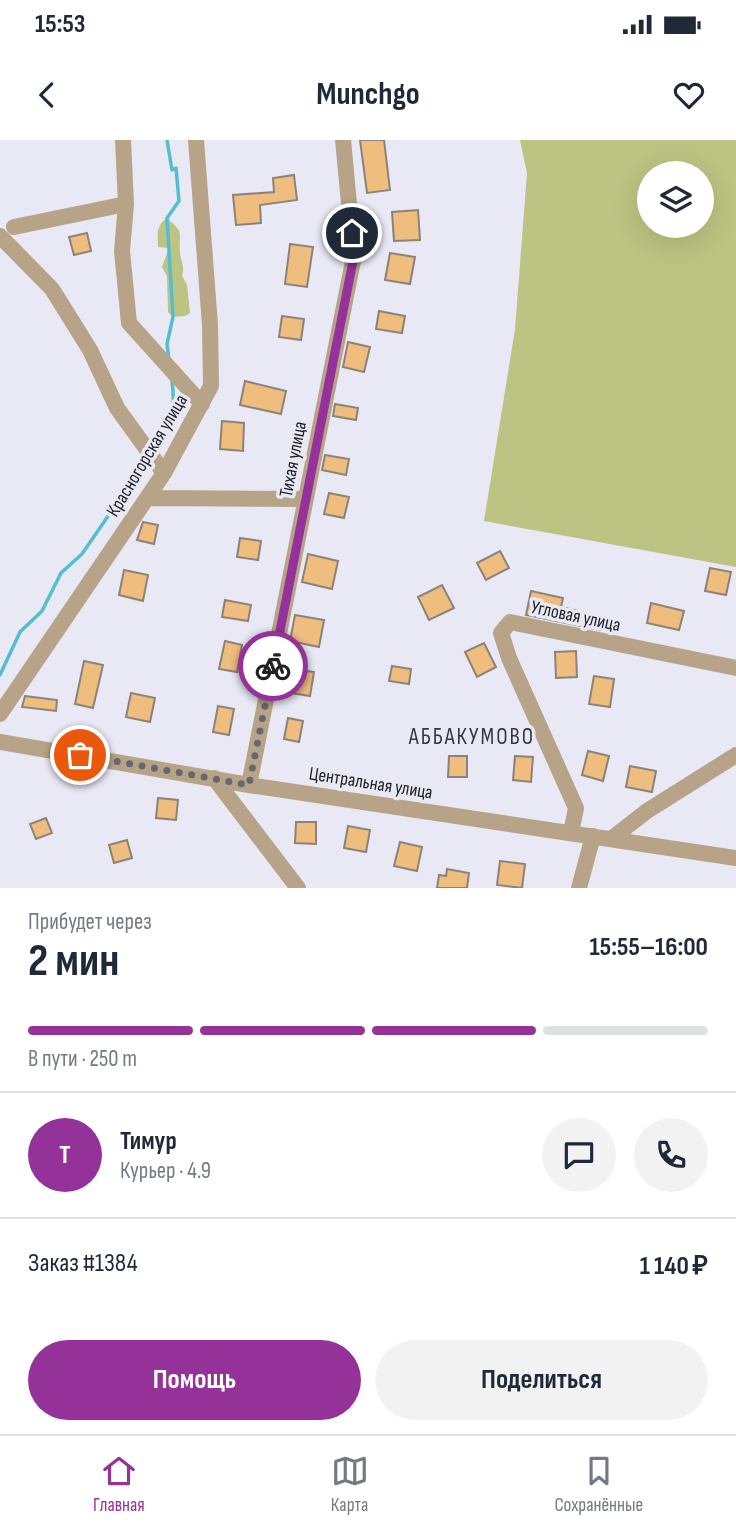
<!DOCTYPE html>
<html lang="ru">
<head>
<meta charset="utf-8">
<style>
  :root { --surface:#fff; --page:#f2f2f3; --text:#1f2937; --muted:#747a83; --line:#e0e1e3; --accent:#943299 }
  body { margin:0; font-family:"Sofia Sans Condensed",sans-serif; background:var(--page); color:var(--text); height:100vh; display:flex; flex-direction:column; font-size:26px; white-space:nowrap }
  * { box-sizing:border-box; margin:0 }
  p { font-size:23px; color:var(--muted) }
  .icon { flex:none; width:38px; height:38px; fill:none; stroke:currentColor; stroke-width:2; stroke-linecap:round; stroke-linejoin:round }
  .map { position:relative; height:748px; overflow:hidden }
  .side { display:flex; flex-direction:column; background:var(--surface); flex:1 }
  .side>* { flex:none }
  .tools { position:absolute; left:637px; top:21px; display:grid; gap:14px }
  .tools a { display:grid; place-items:center; width:77px; height:77px; border-radius:50%; background:var(--surface); box-shadow:0 7px 28px #0002; font-size:35px }
  .pin { position:absolute; display:grid; place-items:center; width:60px; height:60px; color:#fff; margin:-30px; border:4px solid #fff; border-radius:50%; box-shadow:0 2px 7px #0007 }
  .courier { position:absolute; display:grid; place-items:center; width:70px; height:70px; margin:-35px; border:5px solid #943299; border-radius:50%; background:#fff; color:#222; box-shadow:0 2px 9px #0007 }
  .summary em { font-style:normal; font-weight:700 }
  .summary div { display:flex; flex-direction:column-reverse }
  .summary { display:flex; align-items:center; justify-content:space-between; height:119px; padding:0 28px }
  h1 { font-size:46px; font-weight:700; line-height:52px }
  .bar { display:grid; grid-template-columns:repeat(4,1fr); gap:10px 7px; align-content:center; height:84px; padding:0 28px }
  .bar i { height:9px; border-radius:5px; background:var(--line) }
  .bar .current { background:var(--accent) }
  .bar p { grid-column:span 4 }
  .line { display:flex; align-items:center; gap:18px; padding:0 28px; border-top:2px solid var(--line) }
  .line div { flex:1 }
  .round { display:grid; place-items:center; flex:none; width:74px; height:74px; border-radius:37px; background:var(--page) }
  .primary-button { display:flex; gap:14px; margin-top:auto; padding:14px 28px }
  .primary-button a { flex:1; height:80px; border-radius:42px; background:var(--accent); color:#fff; font-size:28px; font-weight:700; line-height:80px; text-align:center }
  .primary-button a+a { background:var(--page); color:var(--text) }
  .status { display:flex; justify-content:space-between; align-items:center; height:49px; padding:0 35px; background:var(--surface); direction:ltr }
  .status svg { height:19px; fill:currentColor }
  header { display:flex; justify-content:space-between; align-items:center; height:91px; padding:0 28px; background:var(--surface); font-size:32px; font-weight:700 }
  .menu { display:flex; justify-content:space-around; align-items:center; height:98px; border-top:2px solid var(--line); background:var(--surface); font-size:19px; color:var(--muted) }
  .menu a { display:grid; justify-items:center; gap:4px }
  .menu .current { color:var(--accent) }
  .map>svg:first-child { display:block }
</style>
</head>
<body>
<div class="status"><b>15:53</b><svg viewBox="0 0 49 12"><path d="M0 12V9h3v3zM5 12V6h3v6zM10 12V3h3v9zM15 12V0h3v12zM26 1h20v11H26zM47 4h2v5h-2z"/></svg></div>
<header><svg class="icon" aria-label="back" viewBox="0 0 24 24"><path d="M15 5l-7 7 7 7"/></svg>Munchgo<svg class="icon" aria-label="heart" viewBox="0 0 24 24"><path d="M12 20l-8-8c-3-5 5-10 8-4 3-6 11-1 8 4z"/></svg></header>
<div class="map">
<svg width="736" height="748" viewBox="0 0 736 748">
  <rect width="100%" height="100%" fill="#e8e9f5"/>
  <path fill="#bdc382" fill-rule="evenodd" d="M520,0H736V427L484,381L515,189L527,33ZM649,33H702V86H649Z
    M167,78C186,95 178,91 180,113C181,122 185,126 182,136L187,145L190,173L185,176L173,177L168,172L167,136L162,127L169,108L158,107C158,95 155,86 167,78Z"/>
  <g fill="none" stroke-linecap="round" stroke-linejoin="round">
    <path stroke="#54bece" stroke-width="3.5" d="M167,0L172,30L176,28L179,61L167,78L173,177L167,204L169,220
      M155,309C171,288 176,267 172,242
      M0,535L20,492L42,471L61,433L82,414L148,318"/>
  </g>
  <path fill="#efbd7d" stroke="#8b837a" stroke-width="2" d="M360,0H384L390,50L367,53Z
    M294,35L297,60L260,65L261,83L236,85L233,55L274,52L273,38Z
    M418,70L420,100L394,101L392,72Z
    M87,93L91,111L74,115L69,97Z
    M290,104L313,107L307,147L285,144Z
    M390,113L415,117L410,144L385,140Z
    M379,171L405,176L402,193L376,189Z
    M282,176L304,179L301,200L279,197Z
    M348,202L370,207L364,232L343,227Z
    M245,241L286,251L281,274L240,265Z
    M335,264L358,268L356,280L333,276Z
    M222,281L244,283L243,311L220,309Z
    M325,315L349,319L346,335L322,330Z
    M329,353L349,357L344,378L324,374Z
    M143,382L158,385L154,404L137,400Z
    M240,398L261,401L258,420L237,417Z
    M500,411L509,428L486,440L477,423Z
    M308,414L338,421L332,449L302,442Z
    M710,428L731,432L726,455L705,451Z
    M124,430L148,435L143,461L119,455Z
    M442,445L454,468L429,480L418,457Z
    M531,451L563,458L561,467L604,477L601,490L526,475Z
    M225,460L251,465L248,481L222,477Z
    M651,463L684,471L679,490L647,483Z
    M295,475L324,480L319,507L290,501Z
    M225,501L242,505L237,532L219,529Z
    M484,503L496,527L477,537L465,512Z
    M576,511L577,537L556,538L555,512Z
    M84,521L103,525L93,568L75,564Z
    M392,526L411,529L409,544L389,541Z
    M294,529L314,532L310,556L291,553Z
    M594,536L614,539L610,567L589,564Z
    M131,553L155,558L150,582L126,577Z
    M25,556L57,560L56,571L22,567Z
    M218,566L234,569L229,595L213,592Z
    M288,578L303,581L299,602L284,599Z
    M588,611L609,616L603,641L582,635Z
    M449,616H467V637H448Z
    M515,616L533,617L531,642L513,640Z
    M630,626L656,631L652,652L626,647Z
    M158,658L178,660L176,680L156,678Z
    M46,678L52,693L36,699L30,684Z
    M296,682H316V704L295,703Z
    M348,686L370,690L366,712L344,708Z
    M127,700L132,718L114,723L109,705Z
    M400,702L422,707L417,731L394,726Z
    M500,721L525,724L522,748L497,745Z
    M447,729L469,733L467,748H437L439,735L446,736Z"/>
  <g fill="none" stroke-linecap="round" stroke-linejoin="round">
    <path stroke="#b7a388" stroke-width="16" d="M123,0L126,64L122,111L129,183L202,264
      M14,87L126,64
      M0,96L52,149L90,210L117,268L164,333
      M148,358L305,359
      M0,574L164,333L211,246L210,185L196,0
      M0,602L249,645L736,718
      M214,638L298,748
      M249,645L354,116L343,0
      M571,693L576,668L509,518L501,493L510,482L736,528
      M611,699L647,671L736,615
      M579,748L593,696"/>
  </g>
  <g fill="none" stroke-linecap="round" stroke-linejoin="round">
    <path stroke="#67686f" stroke-width="7" stroke-dasharray="0 12.6" d="M80,615L249,645L273,526"/>
    <path stroke="#943299" stroke-width="9" d="M273,526L354,116L352,93"/>
  </g>
  <g text-anchor="middle" stroke-width="7" stroke-linejoin="round" paint-order="stroke">
    <g font-size="19" fill="#222327" stroke="#e8e9f5">
      <text transform="translate(146 315) rotate(-59)" y="7">Красногорская улица</text>
      <text transform="translate(292 319) rotate(-79)" y="7">Тихая улица</text>
      <text transform="translate(576 475) rotate(12)" y="7">Угловая улица</text>
      <text transform="translate(371 642) rotate(9)" y="7">Центральная улица</text>
    </g>
    <g font-size="23" letter-spacing="2" fill="#35363f" stroke="#e8e9f5">
      <text x="472" y="604">АББАКУМОВО</text>
    </g>
  </g>
</svg>
<div class="tools">
<a><svg class="icon" aria-label="layers" viewBox="0 0 24 24"><path d="M12 4l9 5-9 5-9-5zM3 14l9 5 9-5"/></svg></a>
</div>
<div class="pin" style="left:80px;top:615px;background:#ea580c"><svg class="icon" aria-label="bag" viewBox="0 0 24 24"><path d="M5 8h14l-1 12H6zM9 8a3 3 0 0 1 6 0"/></svg></div>
<div class="pin" style="left:352px;top:93px;background:#1f2937"><svg class="icon" aria-label="home" viewBox="0 0 24 24"><path d="M3 11l9-7 9 7M6 9v11h12V9"/></svg></div>
<div class="courier" style="left:273px;top:526px"><svg class="icon" aria-label="bike" viewBox="0 0 24 24"><circle cx="6" cy="16" r="4"/><circle cx="18" cy="16" r="4"/><path d="M6 16l4-8h5l3 8M10 8l3 8H6M13 5h3"/></svg></div>
</div>
<section class="side">
<div class="summary"><div><h1>2 мин</h1><p>Прибудет через</p></div><em>15:55–16:00</em></div>
<div class="bar"><i class="current"></i><i class="current"></i><i class="current"></i><i></i><p>В пути · 250 m</p></div>
<div class="line" style="height:126px"><b class="round" style="background:var(--accent);color:#fff">Т</b><div><b>Тимур</b><p>Курьер · 4.9</p></div><a class="round"><svg class="icon" aria-label="chat" viewBox="0 0 24 24"><path d="M4 5h16v11H9l-5 4z"/></svg></a><a class="round"><svg class="icon" aria-label="phone" viewBox="0 0 24 24"><path d="M5 4h4l2 5-3 2q2 4 5 5l2-3 5 2v4C11 20 4 13 5 4z"/></svg></a></div>
<div class="line" style="height:91px"><div>Заказ #1384</div><b>1 140 ₽</b></div>
<div class="primary-button"><a>Помощь</a><a>Поделиться</a></div>
</section>
<nav class="menu">
<a class="current"><svg class="icon" aria-label="home" viewBox="0 0 24 24"><path d="M3 11l9-7 9 7M6 9v11h12V9"/></svg>Главная</a>
<a><svg class="icon" aria-label="map" viewBox="0 0 24 24"><path d="M3 6l6-2 6 2 6-2v14l-6 2-6-2-6 2zM9 4v14M15 6v14"/></svg>Карта</a>
<a><svg class="icon" aria-label="saved" viewBox="0 0 24 24"><path d="M7 4h10v16l-5-4-5 4z"/></svg>Сохранённые</a>
</nav>
</body>
</html>
